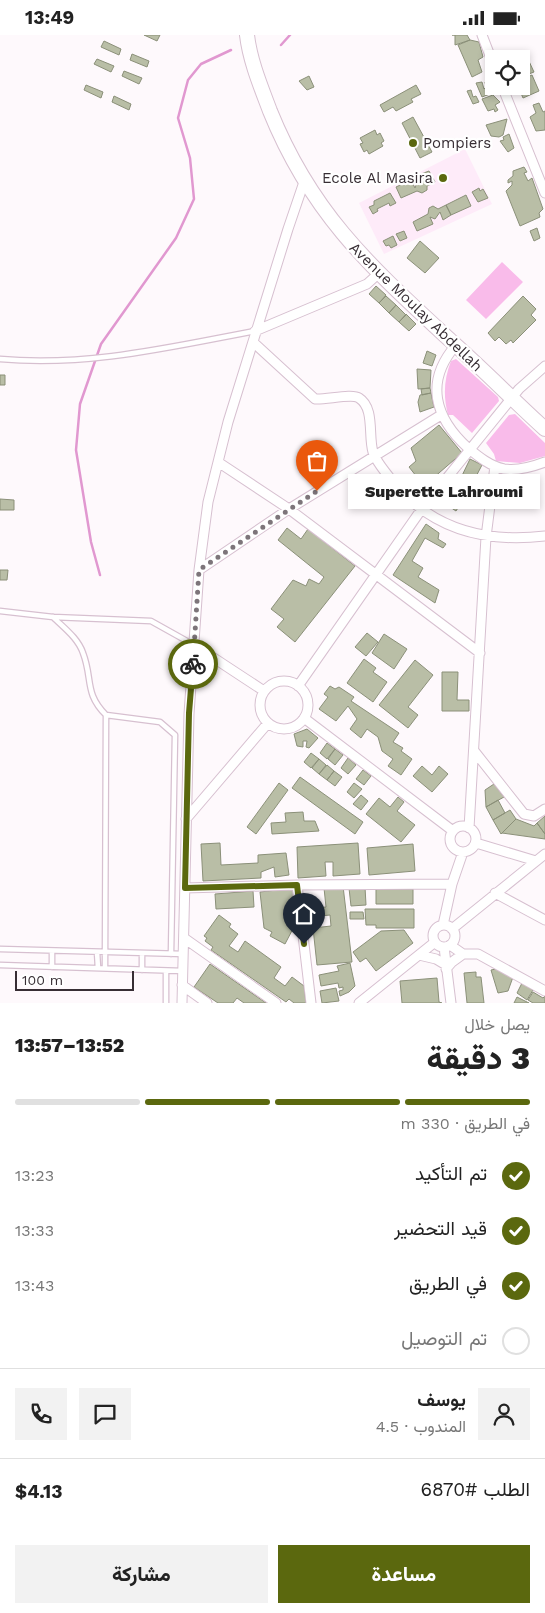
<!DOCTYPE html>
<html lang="ar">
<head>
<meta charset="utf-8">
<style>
  :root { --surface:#fff; --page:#f2f2f2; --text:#222; --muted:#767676; --line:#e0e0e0; --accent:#5b680e }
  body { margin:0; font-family:"Work Sans",Vazirmatn,sans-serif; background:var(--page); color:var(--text); direction:rtl; height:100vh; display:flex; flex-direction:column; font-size:19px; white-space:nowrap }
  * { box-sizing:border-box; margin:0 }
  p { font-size:16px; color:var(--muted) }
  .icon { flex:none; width:28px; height:28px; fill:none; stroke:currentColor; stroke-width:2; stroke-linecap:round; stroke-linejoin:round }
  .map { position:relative; height:968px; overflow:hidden; direction:ltr }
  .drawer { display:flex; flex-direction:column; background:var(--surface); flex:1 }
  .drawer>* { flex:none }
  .tools { position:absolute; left:485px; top:15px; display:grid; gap:10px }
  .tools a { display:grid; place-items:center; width:45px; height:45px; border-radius:0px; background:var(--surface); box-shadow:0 2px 8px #0003; font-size:25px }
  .scale { position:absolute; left:15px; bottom:12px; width:119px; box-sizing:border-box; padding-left:5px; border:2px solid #372e34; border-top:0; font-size:14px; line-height:18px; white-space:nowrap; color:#372e34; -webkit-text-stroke:4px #fff; paint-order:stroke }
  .pin { position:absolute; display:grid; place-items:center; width:42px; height:42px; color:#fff; margin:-51px -21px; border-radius:50% 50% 50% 0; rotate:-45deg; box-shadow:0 0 5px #0007 }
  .pin .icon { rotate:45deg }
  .courier { position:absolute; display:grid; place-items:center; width:50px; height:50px; margin:-25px; border:4px solid #5b680e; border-radius:50%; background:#fff; color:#222; box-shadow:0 1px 6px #0007 }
  .bubble { position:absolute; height:35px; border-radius:0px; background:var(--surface); box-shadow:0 2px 8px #0003; font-size:16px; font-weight:800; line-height:35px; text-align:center; direction:rtl }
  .head em { font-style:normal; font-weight:800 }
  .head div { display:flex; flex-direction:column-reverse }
  .head { display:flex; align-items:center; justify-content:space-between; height:85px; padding:0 15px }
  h1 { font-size:32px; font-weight:800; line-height:38px }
  .bar { display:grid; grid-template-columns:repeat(4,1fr); gap:8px 5px; align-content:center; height:60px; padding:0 15px }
  .bar i { height:6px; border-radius:4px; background:var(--line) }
  .bar .active { background:var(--accent) }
  .bar p { grid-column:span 4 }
  .line { display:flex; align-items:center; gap:12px; padding:0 15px; border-top:1px solid var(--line) }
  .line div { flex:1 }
  .round { display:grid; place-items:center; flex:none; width:52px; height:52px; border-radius:0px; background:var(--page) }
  ol { padding:0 15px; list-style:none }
  li { display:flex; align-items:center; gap:15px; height:55px }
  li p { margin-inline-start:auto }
  li .icon { padding:5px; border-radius:50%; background:var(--accent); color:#fff; stroke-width:4 }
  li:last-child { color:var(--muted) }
  li i { width:28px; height:28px; border:2px solid var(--line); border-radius:50% }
  .primary-button { display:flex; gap:10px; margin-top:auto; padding:10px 15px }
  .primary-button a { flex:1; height:58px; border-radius:0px; background:var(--accent); color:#fff; font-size:20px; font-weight:800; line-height:58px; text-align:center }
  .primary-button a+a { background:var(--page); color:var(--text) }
  .status { display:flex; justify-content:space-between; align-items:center; height:35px; padding:0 25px; background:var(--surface); direction:ltr }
  .status svg { height:14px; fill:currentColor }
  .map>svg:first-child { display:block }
</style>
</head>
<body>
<div class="status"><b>13:49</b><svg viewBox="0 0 49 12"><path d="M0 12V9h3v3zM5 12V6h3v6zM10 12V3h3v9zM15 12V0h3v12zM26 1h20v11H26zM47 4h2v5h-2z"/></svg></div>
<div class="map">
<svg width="545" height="968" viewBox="0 0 545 968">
  <rect width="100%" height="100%" fill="#fef9fc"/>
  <path fill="#feebf9" d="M465,114L492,169L384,219L359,168Z"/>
  <path fill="#f9bbea" d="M502,227L523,247L486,284L466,265Z
    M456,324L498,362L499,366L472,398L453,380H448C443,361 444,344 451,326Z
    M515,379L545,408V421L520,428L496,426L494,419L486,408L509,380Z"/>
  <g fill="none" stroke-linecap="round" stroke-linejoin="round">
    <path stroke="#e198d0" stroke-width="2.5" d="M281,10L290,0
      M100,540L91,507L76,415L80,369L101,309L176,203L194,164L190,123L178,83L188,45L201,29L231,15"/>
  </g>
  <path fill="#b9bea6" stroke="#8b9079" d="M144,0H160L157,6Z
    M452,0H467L470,5L455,10V0Z
    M470,5L479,7L483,22L478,25L482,37L472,42L458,10Z
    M104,6L121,14L119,20L101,12Z
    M132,19L149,26L147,32L130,25Z
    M527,22L534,37L521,42V24Z
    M97,24L114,31L111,37L94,29Z
    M124,36L142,43L139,49L122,41Z
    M532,40L539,56L523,63L518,51H521V45Z
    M309,41L314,52L307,55L299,46Z
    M490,44L495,57L482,62L476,48L482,47L484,54L486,52L485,47Z
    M86,50L103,57L101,63L84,55Z
    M416,50L421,59L411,64L413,67L396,76L393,72L384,77L380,70Z
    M471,55L473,62L476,61L479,67L473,69L467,56Z
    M493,60L500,67L495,70L498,75L495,77L494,74L488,76L482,64Z
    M114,61L131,69L129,75L112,67Z
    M539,68L543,77L545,76V95L536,96L530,82L536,78L533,70Z
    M413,82L432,117L420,123L402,88Z
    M507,84L503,100L499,102L491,101L486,90Z
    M375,95L377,100L380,98L384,106L381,108L383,111L369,119L367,115L364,117L360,109L363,108L360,103Z
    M509,99L514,113L508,117L500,106L504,105L503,102Z
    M524,132L527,137L524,138L528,146L532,143L543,174L539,178L540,182L520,191L506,156L512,150V146L508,148V145L513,141V136Z
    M429,136L435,147L427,151V155L422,158L417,156L401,163L396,152L411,145L415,153L418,145L426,147L421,139Z
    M479,153L480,156L483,154L488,163L478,167L472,157Z
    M390,158L396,168L390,171L389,168L377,174L378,176L373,179L369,172L374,170V166Z
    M466,160L471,171L451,180L446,170Z
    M446,170L451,180L443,185L440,177L435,184L430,182L433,189L417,196L413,187L428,179L429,173L433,171L438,174Z
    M537,193L540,203L534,206L530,196Z
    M404,196L407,203L400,206L396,199Z
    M393,201L397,210L391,213L389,210L386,211L383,206Z
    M420,206L439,223L425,238L407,223Z
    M376,251L386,260L379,268L369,259Z
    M386,261L396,270L389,278L379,268Z
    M523,261L536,274L531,280L536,285L513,308L511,305L506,309L499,302L495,306L488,298Z
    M396,270L406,280L399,287L389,278Z
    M406,279L416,289L409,296L399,287Z
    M427,316L436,320L432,331L423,328Z
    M417,334L431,335L430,353L418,354Z
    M0,340H5V350H0Z
    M430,353L431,358L422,360L421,354Z
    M431,358L434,372L420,377L418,367L420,360Z
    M439,390L462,418L424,451L409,432L416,426L411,413Z
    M470,424L482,430L471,451L458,449Z
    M472,452L486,458L483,471L467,463Z
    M453,454L465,462L456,476L444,468Z
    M0,464L14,465V475H0Z
    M426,489L439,498L438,504L446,509L443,513L425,503L412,526L423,533L418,542L439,555L435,568L393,540Z
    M287,493L301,504L308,494L355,531L295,607L277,592L284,584L271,574L293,545L306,551L309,544L319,549L324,542L278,505Z
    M0,535H8L7,545H0Z
    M367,598L378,607L366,621L355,612Z
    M384,599L407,614L394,634L372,618Z
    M364,624L376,633L373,637L387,647L373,667L347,648Z
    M415,625L433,640L408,672L418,680L408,693L379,670Z
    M442,637H458L457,665H469V676H442Z
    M330,651L335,654L339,652L354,662L351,666L399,698L393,707L403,713L401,716L412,724L401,740L388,731L393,724L382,716L378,702L367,694L361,703L350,694L357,684L348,671L336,686L319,674L328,662L324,659Z
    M307,694L318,703L309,713L306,712L307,706H303V712L297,711L294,699Z
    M327,708L335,714L327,724L320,718Z
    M335,714L343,720L335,730L328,724Z
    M311,718L319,724L311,733L304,727Z
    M348,723L356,730L348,739L341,733Z
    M319,724L326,730L319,739L312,733Z
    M327,730L334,736L327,745L319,739Z
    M422,731L432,740L439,731L448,739L432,757L413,741Z
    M363,735L371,741L364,750L356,744Z
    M334,736L342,742L335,751L327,745Z
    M300,742L363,787L355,799L292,753Z
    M279,748L288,755L256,799L247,792Z
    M354,748L362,754L354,763L347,757Z
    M494,749L504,762L486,772L485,755Z
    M361,760L368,766L361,775L353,769Z
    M398,762L404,767L397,776L415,790L401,807L366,779L379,763L390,772Z
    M498,765L505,778L493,785L486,772Z
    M510,775L516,784L501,799L493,785Z
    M303,777L304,786H315L319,796L272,799L271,788L286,787L285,778Z
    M545,781V799L537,788Z
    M516,784L534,791L537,788L545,799V804L502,798Z
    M220,808L221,830L258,828V820L286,818L289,840L275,842L274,832L261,837V843L203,846L201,809Z
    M358,808L360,839L333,841V827H325L326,841L298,843L297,812Z
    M413,809L415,836L369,840L367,813Z
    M343,851L352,927L317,930L313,893L331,891L330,880L310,882L309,874L326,872L324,853Z
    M365,852L366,870L351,871L349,853Z
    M294,853L297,886L285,909L270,901L272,897L264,893L260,857Z
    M376,854H413V869H376Z
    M253,856L254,872L216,874L215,859Z
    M365,874H414V893H376V890H366Z
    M350,877H363L364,884H350Z
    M219,880L231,889L229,892L238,899L229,911L238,917L245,906L281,932L274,943L285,951L292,942L304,951L306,968H294L289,964L286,967L211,915L213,912L205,906L207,903L204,901Z
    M404,895L413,908L376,936L366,923L360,927L353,917L381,896Z
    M350,928L355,951L349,957L340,961L339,956L343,955V952L339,953L338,948L321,951L319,940L339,936L337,931Z
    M210,929L266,968H244L237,963L233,968H218L194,952Z
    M496,934L513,942L508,956L498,958L491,935Z
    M476,937V942H481L484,968H467L464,938Z
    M437,943L439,967L442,968H402L400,946Z
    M522,948L533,955L527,965L517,958Z
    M336,953L339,966L322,968L320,956Z
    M533,957L543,963L545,961V968H533L528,965Z
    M517,962L529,968H514Z"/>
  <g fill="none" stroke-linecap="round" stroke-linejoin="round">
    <defs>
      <path id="lane" d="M0,324C87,332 170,312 255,296
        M0,576L53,582L151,586L194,610
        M53,582C64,593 78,603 83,618C93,644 84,658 106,680L105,933
        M106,680L160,687L175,700L171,919
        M0,914L184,919
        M52,916V932
        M97,917L98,933
        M0,930L183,936
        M142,935V918
        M166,968V936"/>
      <path id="street" d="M482,0L494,31
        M502,51L545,158
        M255,296L367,249L378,239
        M253,307L315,364C326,365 352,358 359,363C375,373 368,401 373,417C376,427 387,439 394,448C433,495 486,508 545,501
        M456,310C424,347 435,383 468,413C479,422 490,431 504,434C518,436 532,432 545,427
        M218,427L289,474L480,618
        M199,535L289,474L441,380
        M194,610L264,656
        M260 670a24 24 0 1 1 48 0a24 24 0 1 1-48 0Z
        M298,651L421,475L519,354L545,331
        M304,683L453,796
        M475,717L524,779L534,781L545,774
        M186,784L268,688
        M450 804a13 13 0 1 1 26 0a13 13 0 1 1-26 0Z
        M469,793L486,502L495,431
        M476,808L536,826
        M297,850L452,849
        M185,853L297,850L311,968
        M495,858L545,885
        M443,890L452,849L463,817
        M433 901a11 11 0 1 1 22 0a11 11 0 1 1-22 0Z
        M452,894L545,819
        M184,903L276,968
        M450,910L463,919H478L545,956
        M444,912L451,968
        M419,920L436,924L446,930
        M446,934L452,927L463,919
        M182,950L207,968
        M182,968L189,679L199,535L208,467L228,387L288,194L304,147
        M359,968L435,907"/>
      <path id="primary" d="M247,0C250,26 261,52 270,76C312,180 371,232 451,306C483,334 513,365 545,394"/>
    </defs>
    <use href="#lane" stroke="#d7c0d0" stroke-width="7"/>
    <use href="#street" stroke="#d7c0d0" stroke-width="11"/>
    <use href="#primary" stroke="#d7c0d0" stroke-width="16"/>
    <use href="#lane" stroke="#fff" stroke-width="4.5"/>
    <use href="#street" stroke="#fff" stroke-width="9"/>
    <use href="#primary" stroke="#fff" stroke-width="14"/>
  </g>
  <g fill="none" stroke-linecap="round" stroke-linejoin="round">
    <path stroke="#7d757a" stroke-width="5" stroke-dasharray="0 9" d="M193,629L199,535L317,456"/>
    <path stroke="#5b680e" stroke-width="6" d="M193,629L189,678L185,853L297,850L304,909"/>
  </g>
  <g fill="#5b680e" stroke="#fff" stroke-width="2">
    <circle cx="413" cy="108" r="5"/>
    <circle cx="443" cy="143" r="5"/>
  </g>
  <g text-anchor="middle" stroke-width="4.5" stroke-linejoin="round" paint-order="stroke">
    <g font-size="15" fill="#372e34" stroke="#fff" text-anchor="start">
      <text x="423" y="113">Pompiers</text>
      <text x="433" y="148" text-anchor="end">Ecole Al Masira</text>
    </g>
    <g font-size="15" fill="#372e34" stroke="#fff">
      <text transform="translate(416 272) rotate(44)" y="5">Avenue Moulay Abdellah</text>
    </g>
  </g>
</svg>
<div class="tools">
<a><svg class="icon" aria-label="locate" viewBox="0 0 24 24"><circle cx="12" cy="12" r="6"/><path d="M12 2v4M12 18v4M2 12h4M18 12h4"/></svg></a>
</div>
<div class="scale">100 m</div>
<div class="pin" style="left:317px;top:456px;background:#ea580c"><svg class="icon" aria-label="bag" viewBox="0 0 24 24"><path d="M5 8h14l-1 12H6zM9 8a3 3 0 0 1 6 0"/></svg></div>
<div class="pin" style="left:304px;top:909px;background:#1f2937"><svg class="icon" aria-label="home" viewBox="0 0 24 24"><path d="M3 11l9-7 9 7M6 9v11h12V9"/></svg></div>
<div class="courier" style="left:193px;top:629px"><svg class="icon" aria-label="bike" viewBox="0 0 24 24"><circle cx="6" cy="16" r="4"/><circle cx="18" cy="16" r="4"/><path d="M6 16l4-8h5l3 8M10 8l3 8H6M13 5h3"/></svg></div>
<div class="bubble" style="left:348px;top:439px;width:192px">Superette Lahroumi</div>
</div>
<section class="drawer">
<div class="head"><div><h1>3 دقيقة</h1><p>يصل خلال</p></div><em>13:52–13:57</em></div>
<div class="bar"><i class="active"></i><i class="active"></i><i class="active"></i><i></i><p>في الطريق · 330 m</p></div>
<ol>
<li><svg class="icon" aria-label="check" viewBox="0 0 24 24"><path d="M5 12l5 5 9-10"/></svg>تم التأكيد<p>13:23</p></li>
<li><svg class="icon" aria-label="check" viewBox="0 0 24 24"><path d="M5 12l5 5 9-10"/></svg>قيد التحضير<p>13:33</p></li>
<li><svg class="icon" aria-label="check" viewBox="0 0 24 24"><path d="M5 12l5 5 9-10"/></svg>في الطريق<p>13:43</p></li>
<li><i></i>تم التوصيل</li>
</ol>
<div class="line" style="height:90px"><a class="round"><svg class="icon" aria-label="person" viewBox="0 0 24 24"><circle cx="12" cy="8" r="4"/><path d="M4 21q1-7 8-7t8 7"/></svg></a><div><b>يوسف</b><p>المندوب · 4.5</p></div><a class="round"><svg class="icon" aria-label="chat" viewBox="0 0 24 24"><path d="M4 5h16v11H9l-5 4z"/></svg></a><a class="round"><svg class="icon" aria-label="phone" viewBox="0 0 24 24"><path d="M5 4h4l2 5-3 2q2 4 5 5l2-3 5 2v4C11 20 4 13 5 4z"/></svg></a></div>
<div class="line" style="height:65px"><div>الطلب #6870</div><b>$4.13</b></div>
<div class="primary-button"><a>مساعدة</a><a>مشاركة</a></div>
</section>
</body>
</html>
